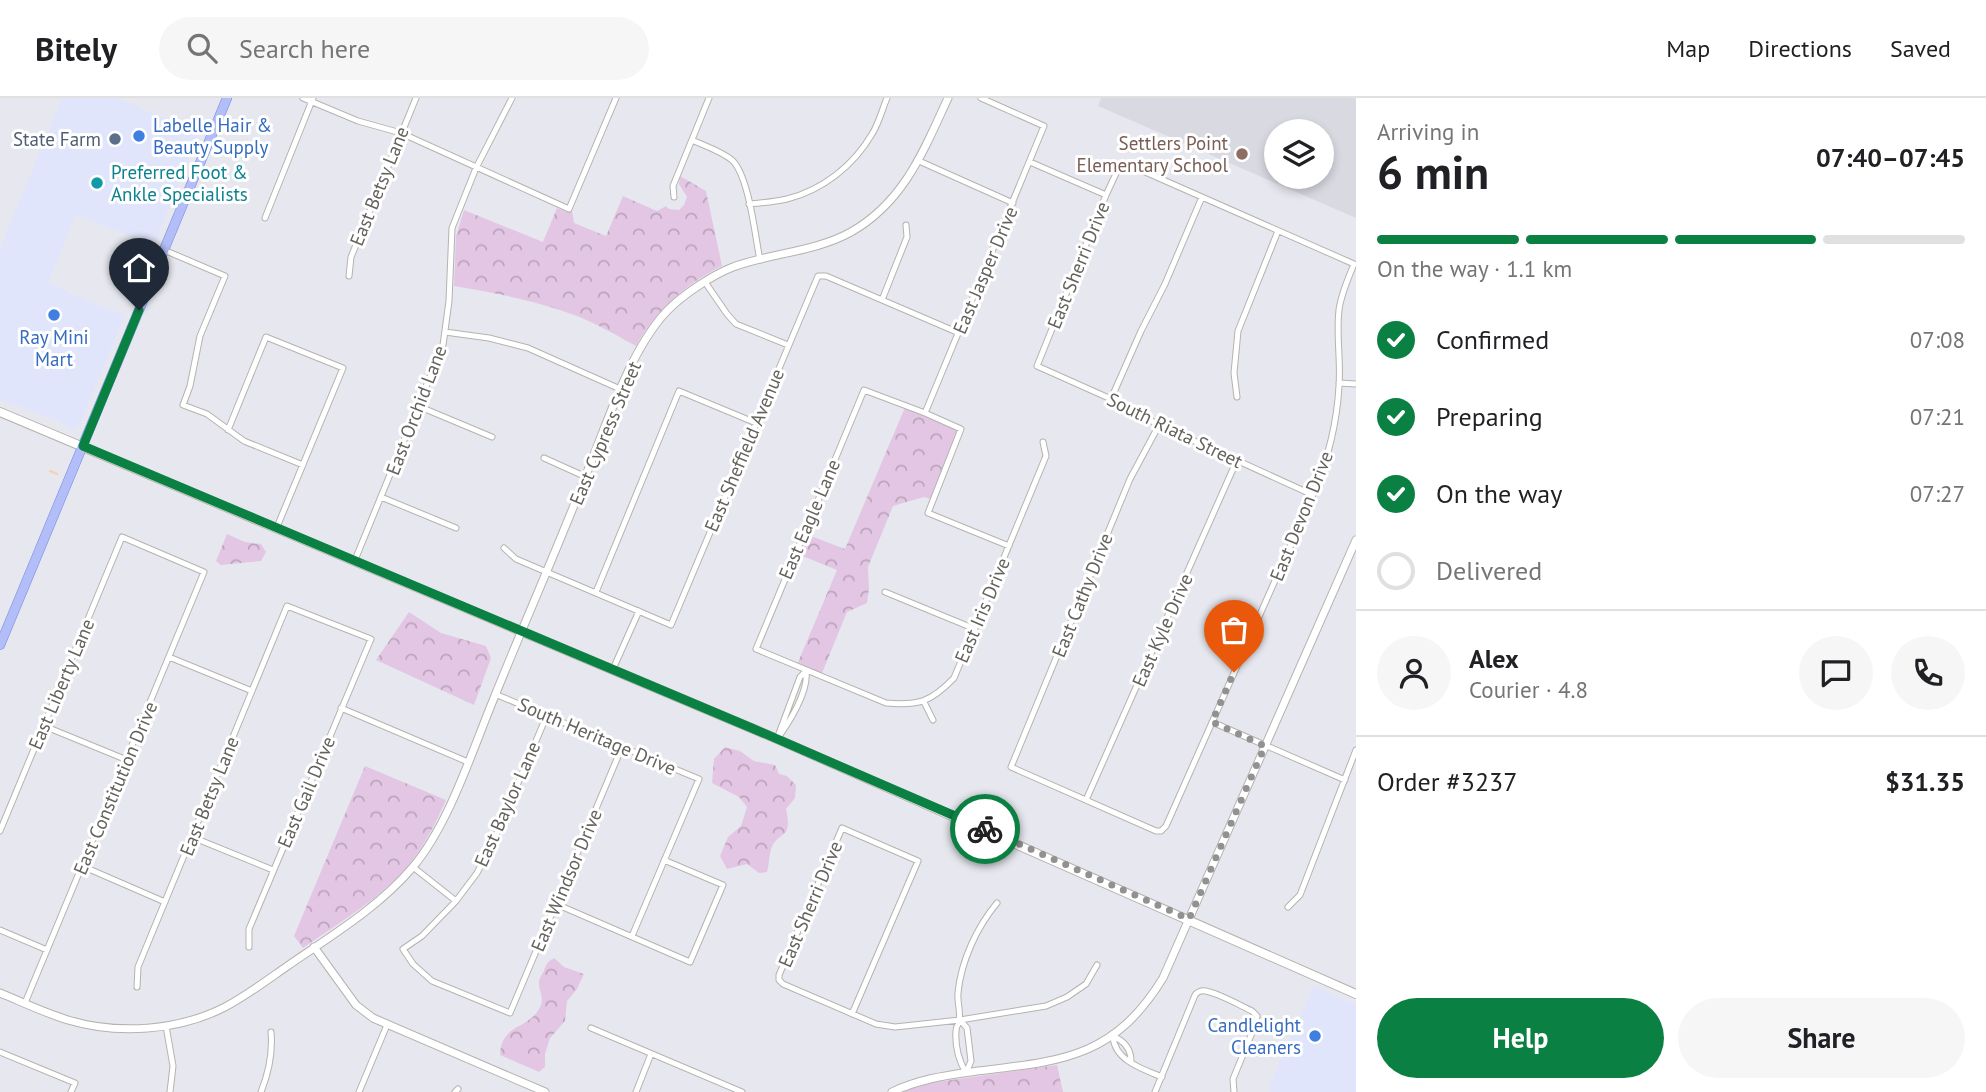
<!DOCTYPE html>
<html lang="en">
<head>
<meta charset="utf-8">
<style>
  :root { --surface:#fff; --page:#f6f6f6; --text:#202124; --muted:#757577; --line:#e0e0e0; --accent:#0b8043 }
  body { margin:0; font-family:"PT Sans",sans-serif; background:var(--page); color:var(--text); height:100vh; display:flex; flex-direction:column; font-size:26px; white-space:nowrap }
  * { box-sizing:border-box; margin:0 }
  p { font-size:23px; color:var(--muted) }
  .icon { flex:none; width:38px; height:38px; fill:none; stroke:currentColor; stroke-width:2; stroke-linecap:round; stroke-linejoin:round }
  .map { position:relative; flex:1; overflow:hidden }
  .drawer { display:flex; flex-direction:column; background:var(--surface); width:630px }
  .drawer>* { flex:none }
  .tools { position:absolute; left:1264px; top:21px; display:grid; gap:14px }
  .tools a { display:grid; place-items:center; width:70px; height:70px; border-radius:50%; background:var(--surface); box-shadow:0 4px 10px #0003; font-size:35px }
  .pin { position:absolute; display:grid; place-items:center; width:60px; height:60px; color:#fff; margin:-72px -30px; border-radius:50% 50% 50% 0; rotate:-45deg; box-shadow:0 0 7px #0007 }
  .pin .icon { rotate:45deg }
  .courier { position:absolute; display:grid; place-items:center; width:70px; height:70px; margin:-35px; border:5px solid #0b8043; border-radius:50%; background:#fff; color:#222; box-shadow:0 2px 9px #0007 }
  .head em { font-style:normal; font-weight:700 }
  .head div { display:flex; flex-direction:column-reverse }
  .head { display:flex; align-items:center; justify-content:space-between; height:119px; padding:0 21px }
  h1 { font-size:46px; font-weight:700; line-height:52px }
  .bar { display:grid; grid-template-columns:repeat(4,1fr); gap:10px 7px; align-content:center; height:84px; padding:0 21px }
  .bar i { height:9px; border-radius:5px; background:var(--line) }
  .bar .selected { background:var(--accent) }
  .bar p { grid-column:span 4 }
  .line { display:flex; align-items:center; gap:18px; padding:0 21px; border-top:2px solid var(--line) }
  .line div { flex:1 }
  .round { display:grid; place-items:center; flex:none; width:74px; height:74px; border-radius:37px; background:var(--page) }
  ol { padding:0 21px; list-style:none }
  li { display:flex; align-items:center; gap:21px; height:77px }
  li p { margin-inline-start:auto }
  li .icon { padding:7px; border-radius:50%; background:var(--accent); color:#fff; stroke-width:4 }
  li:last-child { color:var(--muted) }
  li i { width:38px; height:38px; border:4px solid var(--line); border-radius:50% }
  .action { display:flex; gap:14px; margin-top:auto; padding:14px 21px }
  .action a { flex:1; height:80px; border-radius:42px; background:var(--accent); color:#fff; font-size:28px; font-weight:700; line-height:80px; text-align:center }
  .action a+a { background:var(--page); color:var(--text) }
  header { display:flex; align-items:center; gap:42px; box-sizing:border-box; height:98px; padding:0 35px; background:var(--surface); border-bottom:2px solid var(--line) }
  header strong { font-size:33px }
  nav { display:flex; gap:38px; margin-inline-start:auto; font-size:24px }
  .search { width:490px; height:63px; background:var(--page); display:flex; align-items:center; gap:18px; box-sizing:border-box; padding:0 24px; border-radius:38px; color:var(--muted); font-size:26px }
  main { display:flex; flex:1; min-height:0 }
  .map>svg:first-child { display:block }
</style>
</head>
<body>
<header>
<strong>Bitely</strong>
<div class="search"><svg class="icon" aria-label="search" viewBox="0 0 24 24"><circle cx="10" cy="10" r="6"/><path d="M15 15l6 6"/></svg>Search here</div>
<nav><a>Map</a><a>Directions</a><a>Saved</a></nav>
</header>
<main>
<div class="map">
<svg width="1356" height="994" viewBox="0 0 1356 994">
  <defs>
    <pattern id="park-crowns" width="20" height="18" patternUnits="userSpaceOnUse" patternTransform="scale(1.75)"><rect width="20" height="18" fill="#e3c6e3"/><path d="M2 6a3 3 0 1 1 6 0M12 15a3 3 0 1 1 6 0" fill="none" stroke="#bca4bb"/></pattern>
  </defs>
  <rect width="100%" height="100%" fill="#e7e8ef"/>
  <path fill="#e0e5fb" d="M62,0H116L199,34L154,148L76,117L48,185L66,192V194L125,217L80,326L73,331L67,329L59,323L0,302V150Z
    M1314,888L1356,907V994H1270V986Z"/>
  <path fill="#d8d9e1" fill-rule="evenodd" d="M1101,0H1356V120L1098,8ZM1276,33H1321V79H1276Z"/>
  <path fill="url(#park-crowns)" d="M680,78L706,93L722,168C687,185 655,213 636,248C616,237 597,226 577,218C541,204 492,194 454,188L456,138L464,112L543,144L557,110L566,114L572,113L574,125L606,138L623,98L657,113L666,108L669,111L679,112L684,107L687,99L679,86Z
    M906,307L960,331L933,402L924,399L893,408L868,469L869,491L867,505L847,514L820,580L796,569L837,472L795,455L803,435L845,451Z
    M227,436L245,444L261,446L266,454L261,463L221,467L216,463Z
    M409,514L441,535L486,548L491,560L474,607L376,562Z
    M725,649L740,653L754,663L775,667L779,676L787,678L796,687L795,700L786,711C793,743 779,731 771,751C769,758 769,767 767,774L759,775L747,766L727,771L720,758L728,739L741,728L747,709L739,699L712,685L714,661Z
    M365,668L446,702C436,724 426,745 411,764C382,800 340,824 303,850L294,838Z
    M554,860L564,869L584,876L577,891L567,903L565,923L550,940L545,956V969L539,974L500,957C501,925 529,932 540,909C545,900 538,892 539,883C540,879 542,876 544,873C546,866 547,864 554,860Z
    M1057,967L1063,994H902L930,985Z"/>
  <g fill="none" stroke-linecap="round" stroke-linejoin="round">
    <path stroke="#f6d0af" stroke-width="2" d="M50,373L57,376"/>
    <defs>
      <path id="minor" d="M303,0L358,23L401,35L569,111L616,0
        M692,42C705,48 721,53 732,62C749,78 755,138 760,162
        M919,63L1013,105
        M1030,64L1106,97
        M674,99L673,88L709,0
        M749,106C761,105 774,104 787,101C823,92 854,67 872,36C879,25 882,12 887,0
        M265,120L313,0
        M164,152L225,178L200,238L190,288L183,307L207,316L244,343L303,367
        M349,178L351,159L416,0
        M705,184L727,216L736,226L788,247
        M882,202L907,139L906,127
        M445,234L489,240L528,250L620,291
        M1339,285L1356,286
        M1237,299L1234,275L1238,233L1278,133
        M1111,301L1141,233L1165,186L1202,99
        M418,308L492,339
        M925,315L1044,28L981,0
        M1159,327L1130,381L1011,669L1156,733H1161L1166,728L1313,397C1328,361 1337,326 1339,288C1341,262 1336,237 1339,212C1341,196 1348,181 1354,166L1127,66L1120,67L1106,97L1037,268L1111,301L1159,327L1313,397
        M228,332L266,239L343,270L277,429
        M544,360L586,379
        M381,399L456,430
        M1009,448L928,415L961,331L925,315L864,292L756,551L886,605C918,608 931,604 954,580L1046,358L1043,344
        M504,450L516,461L671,527L818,178H826L959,235
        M355,462L443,247L449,203L452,130L476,70L512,0
        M596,494L679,293L756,325
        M885,494L975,531
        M169,559L252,593
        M613,571L639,513
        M495,596L699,681L632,838
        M924,604L933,622
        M341,610L468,664
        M547,617L493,744L477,775L456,803L422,838L403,851L413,866L432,883L510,915L622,649
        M1212,624L1345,682
        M44,628L127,662
        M778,638L800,579L806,573
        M777,641C789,625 809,593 806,573
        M1086,702L1237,362
        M0,733L122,439L204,474L25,905
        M192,739L273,772
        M82,768L165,804
        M413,769L456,803
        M556,806L690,864L723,787L664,762
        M1288,809L1300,797L1356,652
        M0,832L47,852
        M137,889L138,869L287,508L371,541L249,831V849
        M852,916L918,763L842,730L779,877V882L783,886L876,926L895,929L960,922L1046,908L1067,899L1086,886L1097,867
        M960,922L967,930L971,963L966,975
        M166,928L173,968L170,994
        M591,930L742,994
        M1113,938C1114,962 1142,971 1162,979
        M1113,938C1124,943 1131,951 1131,963
        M0,954L75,985L71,994
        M966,975C959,963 955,947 956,933C957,923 958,932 959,922C961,914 957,904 958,895C961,863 977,829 997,805
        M261,994C269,974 273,956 271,934
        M359,994L387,927
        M455,994L458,991
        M636,994L651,956
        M1155,994L1193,902C1195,897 1195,895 1201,893C1211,891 1241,908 1252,913L1257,918L1256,925L1233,981L1234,994"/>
      <path id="tertiary" d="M314,849L356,907L373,920L545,994
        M0,895C22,904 45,915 68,922C118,937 178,933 225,909C246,898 266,883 286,869C329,839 377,811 412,770C449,727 472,653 494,600C524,525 557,452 586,377C607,326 629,254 666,214C681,198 712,177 733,169C771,155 815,154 851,134C904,104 924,52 948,0
        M892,994C917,982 942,978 970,974C1058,963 1112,963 1163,880L1356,442"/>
      <path id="secondary" d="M0,314L777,641L1356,896"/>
      <path id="primary" d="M0,547L227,0"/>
    </defs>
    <use href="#minor" stroke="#b5b3af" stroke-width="7"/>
    <use href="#tertiary" stroke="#b5b3af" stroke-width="9"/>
    <use href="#secondary" stroke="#b6b2ae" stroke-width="10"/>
    <use href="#primary" stroke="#6b8ae3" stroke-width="10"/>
    <use href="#minor" stroke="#fff" stroke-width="5"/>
    <use href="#tertiary" stroke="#fff" stroke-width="7"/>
    <use href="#secondary" stroke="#fff" stroke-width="8"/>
    <use href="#primary" stroke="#b3bdf7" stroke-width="9"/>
  </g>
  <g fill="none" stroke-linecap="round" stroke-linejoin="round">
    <path stroke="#929191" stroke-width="7" stroke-dasharray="0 12.6" d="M985,731L1189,821L1265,648L1212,624L1234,574"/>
    <path stroke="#0b8043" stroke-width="9" d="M139,212L83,348L754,631L985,731"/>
  </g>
  <g fill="#3f7fe0" stroke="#fff" stroke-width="2.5">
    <circle cx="139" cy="38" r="7"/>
    <circle cx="54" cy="217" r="7"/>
    <circle cx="1315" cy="938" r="7"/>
  </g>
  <circle fill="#5c6f8a" stroke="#fff" stroke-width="2.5" cx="115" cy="41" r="7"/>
  <circle fill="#8d6e63" stroke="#fff" stroke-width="2.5" cx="1242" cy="56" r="7"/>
  <circle fill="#0f9aa8" stroke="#fff" stroke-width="2.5" cx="97" cy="85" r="7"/>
  <g text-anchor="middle" stroke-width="6" stroke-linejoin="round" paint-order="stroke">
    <g font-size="19" fill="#366cbe" stroke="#fff" text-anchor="start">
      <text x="153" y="34">Labelle Hair &amp;<tspan x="153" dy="22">Beauty Supply</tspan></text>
      <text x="54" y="246" text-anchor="middle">Ray Mini<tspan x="54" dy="22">Mart</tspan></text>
      <text x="1301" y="934" text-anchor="end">Candlelight<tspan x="1301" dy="22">Cleaners</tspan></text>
    </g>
    <g font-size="19" fill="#4e5e75" stroke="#fff" text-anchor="end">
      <text x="101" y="48">State Farm</text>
    </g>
    <g font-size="19" fill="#785e54" stroke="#fff" text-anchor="end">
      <text x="1228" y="52">Settlers Point<tspan x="1228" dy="22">Elementary School</tspan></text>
    </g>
    <g font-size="19" fill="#0d838f" stroke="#fff" text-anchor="start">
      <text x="111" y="81">Preferred Foot &amp;<tspan x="111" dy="22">Ankle Specialists</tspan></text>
    </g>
    <g font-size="19" fill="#65625e" stroke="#fff">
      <text transform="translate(379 88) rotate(-68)" y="7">East Betsy Lane</text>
      <text transform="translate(1078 167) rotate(-68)" y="7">East Sherri Drive</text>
      <text transform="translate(985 172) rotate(-67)" y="7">East Jasper Drive</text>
      <text transform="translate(416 312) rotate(-69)" y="7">East Orchid Lane</text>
      <text transform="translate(1175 332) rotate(26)" y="7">South Riata Street</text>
      <text transform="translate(605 335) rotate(-67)" y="7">East Cypress Street</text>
      <text transform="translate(744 352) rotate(-67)" y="7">East Sheffield Avenue</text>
      <text transform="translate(1301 418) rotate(-68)" y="7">East Devon Drive</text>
      <text transform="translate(809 421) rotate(-67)" y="7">East Eagle Lane</text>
      <text transform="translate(1082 497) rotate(-68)" y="7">East Cathy Drive</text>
      <text transform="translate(982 512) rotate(-67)" y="7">East Iris Drive</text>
      <text transform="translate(1162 532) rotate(-66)" y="7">East Kyle Drive</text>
      <text transform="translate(61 586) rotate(-67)" y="7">East Liberty Lane</text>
      <text transform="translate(597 638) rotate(23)" y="7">South Heritage Drive</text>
      <text transform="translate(115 690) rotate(-67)" y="7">East Constitution Drive</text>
      <text transform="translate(306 694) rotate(-67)" y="7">East Gail Drive</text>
      <text transform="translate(209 698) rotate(-68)" y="7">East Betsy Lane</text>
      <text transform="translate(507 706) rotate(-66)" y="7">East Baylor Lane</text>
      <text transform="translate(566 782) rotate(-67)" y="7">East Windsor Drive</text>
      <text transform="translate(810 806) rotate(-67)" y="7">East Sherri Drive</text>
    </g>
  </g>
</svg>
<div class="tools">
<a><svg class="icon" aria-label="layers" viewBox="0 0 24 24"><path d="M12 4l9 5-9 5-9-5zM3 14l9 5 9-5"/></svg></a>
</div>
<div class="pin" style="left:1234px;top:574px;background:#ea580c"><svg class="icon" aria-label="bag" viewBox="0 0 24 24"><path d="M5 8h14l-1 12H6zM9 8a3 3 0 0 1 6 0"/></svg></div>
<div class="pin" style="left:139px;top:212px;background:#1f2937"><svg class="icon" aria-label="home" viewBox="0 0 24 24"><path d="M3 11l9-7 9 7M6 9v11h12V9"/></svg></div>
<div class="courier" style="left:985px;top:731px"><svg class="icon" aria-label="bike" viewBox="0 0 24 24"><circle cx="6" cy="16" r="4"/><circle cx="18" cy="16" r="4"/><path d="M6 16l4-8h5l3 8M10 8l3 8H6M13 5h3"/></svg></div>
</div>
<section class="drawer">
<div class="head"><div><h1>6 min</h1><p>Arriving in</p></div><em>07:40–07:45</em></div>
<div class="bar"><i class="selected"></i><i class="selected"></i><i class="selected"></i><i></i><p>On the way · 1.1 km</p></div>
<ol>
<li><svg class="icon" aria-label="check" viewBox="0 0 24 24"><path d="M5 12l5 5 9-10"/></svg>Confirmed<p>07:08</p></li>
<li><svg class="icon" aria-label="check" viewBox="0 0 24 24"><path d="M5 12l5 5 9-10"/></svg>Preparing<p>07:21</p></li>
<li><svg class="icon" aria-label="check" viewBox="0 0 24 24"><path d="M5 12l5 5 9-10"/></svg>On the way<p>07:27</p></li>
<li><i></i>Delivered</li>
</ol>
<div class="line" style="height:126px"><a class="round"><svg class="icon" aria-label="person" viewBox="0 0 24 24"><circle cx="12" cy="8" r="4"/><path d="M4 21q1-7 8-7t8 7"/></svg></a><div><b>Alex</b><p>Courier · 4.8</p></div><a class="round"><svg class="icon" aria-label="chat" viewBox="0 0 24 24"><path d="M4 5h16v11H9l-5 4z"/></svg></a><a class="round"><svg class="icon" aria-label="phone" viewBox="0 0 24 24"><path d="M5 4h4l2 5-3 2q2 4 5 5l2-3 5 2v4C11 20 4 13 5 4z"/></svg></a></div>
<div class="line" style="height:91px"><div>Order #3237</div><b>$31.35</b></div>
<div class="action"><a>Help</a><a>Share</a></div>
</section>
</main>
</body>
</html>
